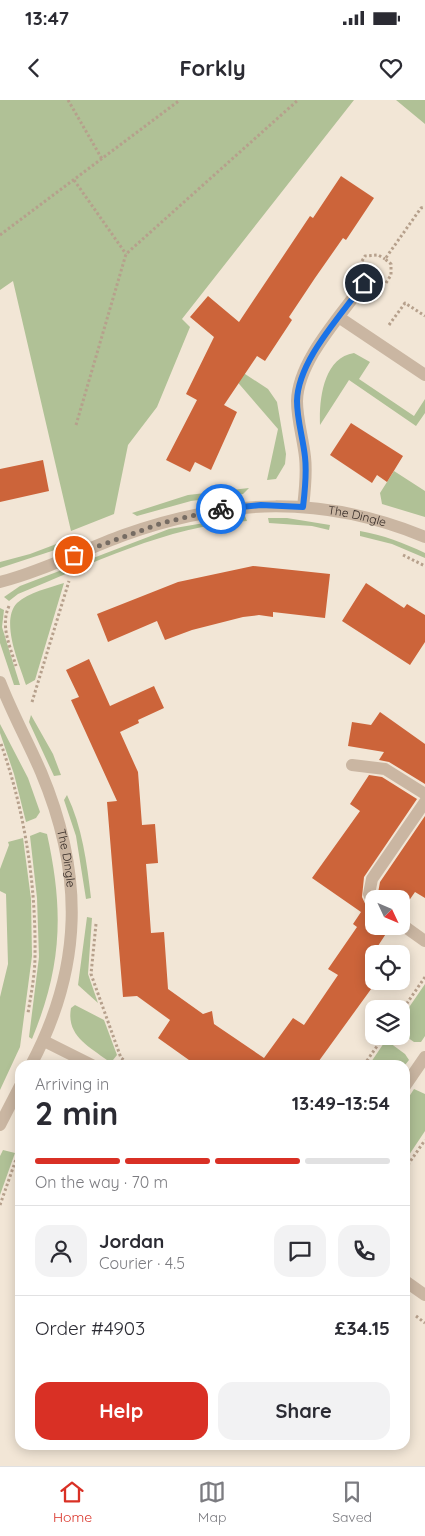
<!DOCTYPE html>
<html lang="en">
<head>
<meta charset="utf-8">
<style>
  :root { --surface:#fff; --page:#f2f2f3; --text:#2b2b33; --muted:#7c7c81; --line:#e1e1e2; --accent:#d93025 }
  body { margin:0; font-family:Quicksand,sans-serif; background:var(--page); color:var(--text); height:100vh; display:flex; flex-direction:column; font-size:19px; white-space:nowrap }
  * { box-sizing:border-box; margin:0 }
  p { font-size:16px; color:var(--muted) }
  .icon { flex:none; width:28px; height:28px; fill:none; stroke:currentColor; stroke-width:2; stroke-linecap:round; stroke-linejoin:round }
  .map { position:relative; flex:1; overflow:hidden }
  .panel { position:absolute; left:15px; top:960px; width:395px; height:390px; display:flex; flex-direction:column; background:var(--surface); border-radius:15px; box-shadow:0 2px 12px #0003 }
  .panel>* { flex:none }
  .needle { width:32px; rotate:134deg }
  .controls { position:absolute; left:365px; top:790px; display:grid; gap:10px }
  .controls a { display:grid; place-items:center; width:45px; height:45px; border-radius:10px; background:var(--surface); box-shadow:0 2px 12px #0003; font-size:25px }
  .pin { position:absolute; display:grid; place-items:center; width:42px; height:42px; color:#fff; margin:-21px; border:2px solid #fff; border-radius:50%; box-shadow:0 1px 5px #0007 }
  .courier { position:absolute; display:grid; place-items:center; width:50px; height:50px; margin:-25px; border:4px solid #1a73e8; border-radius:50%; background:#fff; color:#222; box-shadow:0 1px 6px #0007 }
  .overview em { font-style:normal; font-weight:700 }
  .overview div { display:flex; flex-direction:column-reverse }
  .overview { display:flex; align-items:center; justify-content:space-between; height:85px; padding:0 20px }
  h1 { font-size:32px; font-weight:700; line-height:38px }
  .bar { display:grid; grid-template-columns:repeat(4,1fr); gap:8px 5px; align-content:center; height:60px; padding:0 20px }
  .bar i { height:6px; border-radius:4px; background:var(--line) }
  .bar .on { background:var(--accent) }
  .bar p { grid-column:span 4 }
  .line { display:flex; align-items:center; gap:12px; padding:0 20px; border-top:1px solid var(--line) }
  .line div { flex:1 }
  .round { display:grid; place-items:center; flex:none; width:52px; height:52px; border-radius:15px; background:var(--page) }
  .cta { display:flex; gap:10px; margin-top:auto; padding:10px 20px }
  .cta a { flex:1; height:58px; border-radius:15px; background:var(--accent); color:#fff; font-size:20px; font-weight:700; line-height:58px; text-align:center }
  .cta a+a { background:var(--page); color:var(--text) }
  .status { display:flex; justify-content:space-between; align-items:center; height:35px; padding:0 25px; background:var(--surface); direction:ltr }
  .status svg { height:14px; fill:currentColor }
  header { display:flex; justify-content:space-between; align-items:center; height:65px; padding:0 20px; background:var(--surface); font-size:22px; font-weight:700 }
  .menu { display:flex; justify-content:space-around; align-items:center; height:70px; border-top:1px solid var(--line); background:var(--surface); font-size:14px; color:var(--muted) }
  .menu a { display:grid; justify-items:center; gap:2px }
  .menu .on { color:var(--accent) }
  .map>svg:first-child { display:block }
</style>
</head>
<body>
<div class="status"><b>13:47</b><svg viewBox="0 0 49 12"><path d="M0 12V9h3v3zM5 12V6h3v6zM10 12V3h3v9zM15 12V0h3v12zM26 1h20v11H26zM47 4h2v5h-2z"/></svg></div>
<header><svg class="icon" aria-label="back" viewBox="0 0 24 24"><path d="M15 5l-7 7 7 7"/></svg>Forkly<svg class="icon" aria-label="heart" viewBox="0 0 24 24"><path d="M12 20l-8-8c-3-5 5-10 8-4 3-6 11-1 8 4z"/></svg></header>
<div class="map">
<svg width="425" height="1366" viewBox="0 0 425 1366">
  <rect width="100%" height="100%" fill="#f2e6d6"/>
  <path fill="#b0c196" d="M0,0H354L182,219L190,227L157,307L128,345L114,414L71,431L13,181L0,190Z
    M396,0H425V24Z
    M354,253L370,262L359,279L414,316L425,299V313L416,326L349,280L320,325C319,300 323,258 354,253Z
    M242,272L268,289L277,302L286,354L285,364L276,379L267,380L278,329L234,278Z
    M394,371L425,391V417L382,404L380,393Z
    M249,388L243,394L191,401L137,416L132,413L188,395Z
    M245,416L247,421C166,426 92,464 18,494L9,501L4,497L20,486L169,429Z
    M287,418L330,425L329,430L312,426L269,423L268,418Z
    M360,431C383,435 404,443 425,453V458L392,444L360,436Z
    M59,443L58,449L0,468V462L30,454Z
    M64,483L35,580L26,585C19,563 0,521 17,503C29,492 49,488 64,483Z
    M0,508L4,510L2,527L20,585H14L0,543Z
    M31,615L53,654L61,675L54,676L29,622Z
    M0,624L28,678L40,712L36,718L26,722L14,674L0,633Z
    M67,695C82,726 87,763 91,798L86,799L76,736L64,700Z
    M40,732L47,734C64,811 62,866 32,939L29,937L39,857L37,798L30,736Z
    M23,738L31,799L32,856L20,947L0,990V897L8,864L6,794L0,791V769L9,745L8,742Z
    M87,817L92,818L88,874L98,903L78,885Z
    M425,884V936L421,942H414L401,933V919Z
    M75,905L104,920L117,955L113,960H107C88,946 66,935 71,908Z
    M386,940L405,954L409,960L405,965H369Z
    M414,989L425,994V1031L407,1058L405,1003Z
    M3,1050L15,1053L0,1095V1056Z"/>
  <path fill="#cc643a" d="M341,76L374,98L346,140L343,138L315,178L289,217L292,220L265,261L257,256L224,305L237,312L211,370L195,362L190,372L166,360L197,300L186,294L214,237L190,217L208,196L239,222L310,116L313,118Z
    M351,323L403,356L387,382L377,375L372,383L330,355Z
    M43,360L49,391L0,402V369Z
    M253,466L330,474L325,518L273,512V517L259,515L243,517L192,530L165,540L157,521L108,542L97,514L178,482Z
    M366,483L404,508L407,504L425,515V542L410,565L342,521Z
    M89,559L110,606L154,586L164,608L138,620L139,623L120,632L138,672L142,725L155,724L158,763L146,764L151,833L164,832L168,889L203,914L212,911L214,924L264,958L293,918L304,925L338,875L328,869L357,827L353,824L361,812L312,778L360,711L350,704L369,675L382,677L417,699L364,777L362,797L367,808L374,812V826H391L374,852V885L316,965H196L158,938L170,920L137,896L123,897L107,702L117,701L71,600L79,597L66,570Z
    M380,612L425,644V684L389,662L379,660L384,652L348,646L352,622L371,625Z
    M425,716V798L415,792L401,812V799H380L378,793L380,782Z"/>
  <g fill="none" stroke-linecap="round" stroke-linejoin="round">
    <path stroke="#b6a08c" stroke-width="3" stroke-dasharray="2.5 2.5" stroke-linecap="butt" d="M68,0L102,59
      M74,80L126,154
      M0,135L180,0
      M362,161L365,156L378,155L385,159
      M386,183L391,175V164L385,159L421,108L425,107
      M389,225L405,203L425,216
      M76,325L126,154L298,0
      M403,455L425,466
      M9,506C0,526 10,546 16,566
      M32,602L69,481
      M1,644C25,712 36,784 35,856C35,875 31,894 28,913
      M96,824L91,874L121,958L131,965
      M401,912L425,877
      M364,965L384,936
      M405,1069L425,1040
      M0,1105L20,1048
      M416,1216L425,1223"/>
    <path stroke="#cab6a2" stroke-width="12" d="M340,218L425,275
      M352,665L385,669L425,694
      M374,804L369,794L372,779L425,702"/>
    <g stroke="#cab6a2" stroke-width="12">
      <path d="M303,407C305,390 307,374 305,357C303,338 297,320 297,301C298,260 341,216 364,183"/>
      <path id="s1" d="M0,482C43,471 83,450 124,435C227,398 324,395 425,437"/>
      <path id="s2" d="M0,582C12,613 28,642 41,672C84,774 83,867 31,965"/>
      <path d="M401,824L425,841"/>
      <path d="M44,941L92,965"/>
      <path d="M405,986L425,957"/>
      <path d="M0,1025L20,986"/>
      <path d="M405,1181L425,1195"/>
    </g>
  </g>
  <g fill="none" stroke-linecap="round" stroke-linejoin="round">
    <path stroke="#766c63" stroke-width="5" stroke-dasharray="0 9" d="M74,455L162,423L221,409"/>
    <path stroke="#1a73e8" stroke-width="6" d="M221,409L261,405L303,407C305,390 307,374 305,357C303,338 297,320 297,301C298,260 341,216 364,183"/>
  </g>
  <g text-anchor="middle" stroke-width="4.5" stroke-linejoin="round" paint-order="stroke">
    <g font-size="12" fill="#342a25" stroke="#faf0e2">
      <text dy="4" stroke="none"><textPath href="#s1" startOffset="370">The Dingle</textPath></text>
      <text dy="4" stroke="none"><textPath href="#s2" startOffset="189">The Dingle</textPath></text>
    </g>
  </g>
</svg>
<div class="controls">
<a><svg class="needle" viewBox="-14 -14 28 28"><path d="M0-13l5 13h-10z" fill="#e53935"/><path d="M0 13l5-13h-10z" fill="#7c7c81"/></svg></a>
<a><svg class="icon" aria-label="locate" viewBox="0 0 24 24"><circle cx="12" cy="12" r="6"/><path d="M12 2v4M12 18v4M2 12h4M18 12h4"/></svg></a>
<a><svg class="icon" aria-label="layers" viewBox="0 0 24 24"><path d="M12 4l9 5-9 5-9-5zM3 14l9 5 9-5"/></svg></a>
</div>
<div class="pin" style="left:74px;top:455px;background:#ea580c"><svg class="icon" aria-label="bag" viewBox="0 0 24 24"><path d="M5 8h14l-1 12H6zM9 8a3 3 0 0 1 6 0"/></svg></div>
<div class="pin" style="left:364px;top:183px;background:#1f2937"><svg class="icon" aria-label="home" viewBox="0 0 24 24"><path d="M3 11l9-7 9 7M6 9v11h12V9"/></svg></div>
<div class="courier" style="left:221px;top:409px"><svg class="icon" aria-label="bike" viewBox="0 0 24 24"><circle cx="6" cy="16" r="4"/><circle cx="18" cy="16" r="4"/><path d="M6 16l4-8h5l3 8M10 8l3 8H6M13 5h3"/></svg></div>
<section class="panel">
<div class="overview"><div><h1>2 min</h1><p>Arriving in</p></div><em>13:49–13:54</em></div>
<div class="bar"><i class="on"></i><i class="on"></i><i class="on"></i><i></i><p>On the way · 70 m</p></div>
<div class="line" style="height:90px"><a class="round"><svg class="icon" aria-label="person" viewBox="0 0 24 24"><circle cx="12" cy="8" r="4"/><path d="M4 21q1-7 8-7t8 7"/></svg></a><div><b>Jordan</b><p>Courier · 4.5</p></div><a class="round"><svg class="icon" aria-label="chat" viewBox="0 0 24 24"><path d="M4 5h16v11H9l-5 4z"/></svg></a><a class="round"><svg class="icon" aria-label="phone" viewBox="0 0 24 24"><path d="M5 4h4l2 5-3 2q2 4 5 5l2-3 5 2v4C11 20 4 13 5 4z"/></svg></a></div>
<div class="line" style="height:65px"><div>Order #4903</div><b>£34.15</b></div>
<div class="cta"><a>Help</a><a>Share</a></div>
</section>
</div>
<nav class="menu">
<a class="on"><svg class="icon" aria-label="home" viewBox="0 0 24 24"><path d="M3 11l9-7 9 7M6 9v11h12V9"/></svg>Home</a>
<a><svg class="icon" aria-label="map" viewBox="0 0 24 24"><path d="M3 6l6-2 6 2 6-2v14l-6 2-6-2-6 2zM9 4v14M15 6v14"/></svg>Map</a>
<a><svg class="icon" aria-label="saved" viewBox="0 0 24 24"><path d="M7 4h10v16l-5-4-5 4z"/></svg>Saved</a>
</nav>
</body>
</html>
